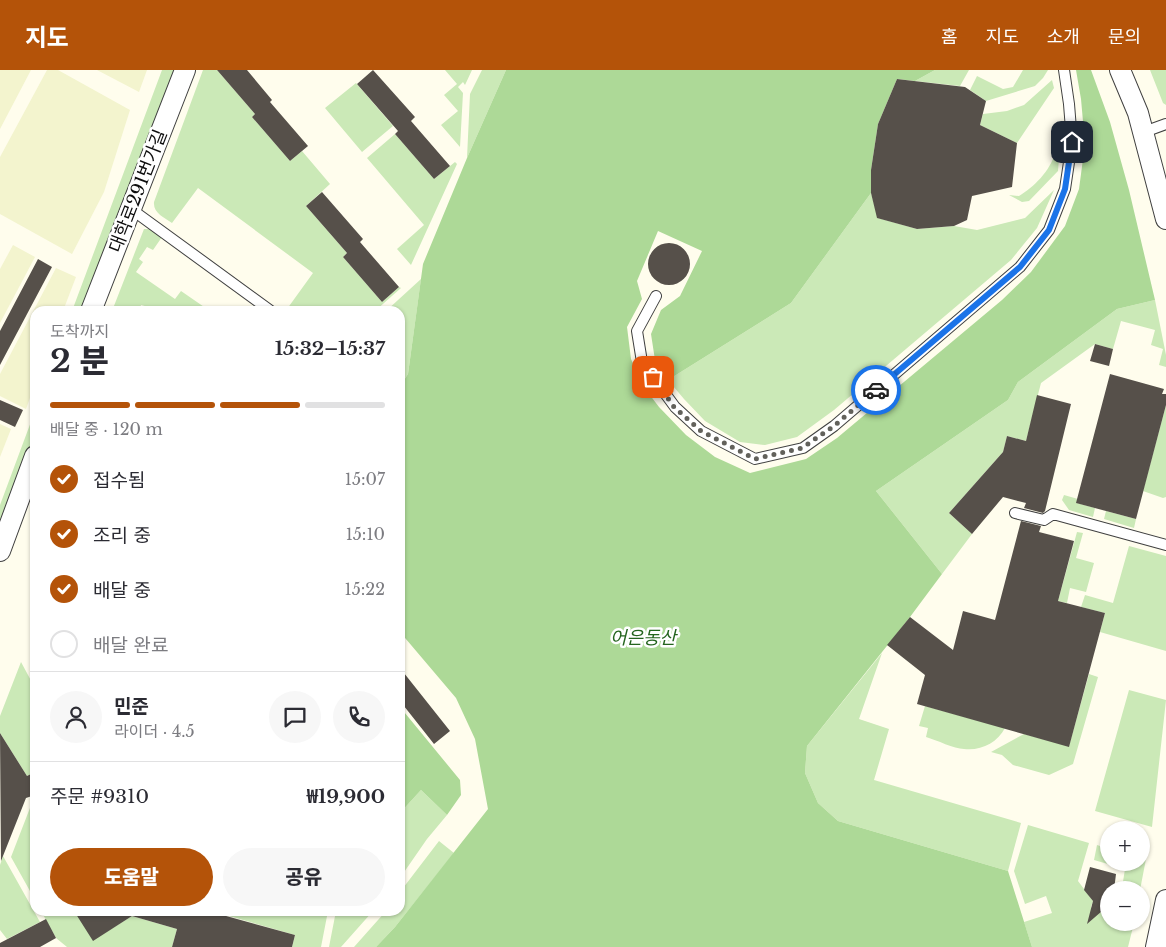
<!DOCTYPE html>
<html lang="ko">
<head>
<meta charset="utf-8">
<style>
  :root { --surface:#fff; --page:#f7f7f7; --text:#2b2b33; --muted:#7c7c81; --line:#e1e1e2; --accent:#b45309 }
  body { margin:0; font-family:"Libre Baskerville","Noto Sans KR",serif; background:var(--page); color:var(--text); height:100vh; display:flex; flex-direction:column; font-size:19px; white-space:nowrap }
  * { box-sizing:border-box; margin:0 }
  p { font-size:16px; color:var(--muted) }
  .icon { flex:none; width:28px; height:28px; fill:none; stroke:currentColor; stroke-width:2; stroke-linecap:round; stroke-linejoin:round }
  .map { position:relative; flex:1; overflow:hidden }
  .side { position:absolute; left:30px; top:236px; width:375px; height:610px; display:flex; flex-direction:column; background:var(--surface); border-radius:15px; box-shadow:0 1px 4px #0004 }
  .side>* { flex:none }
  .controls { position:absolute; left:1100px; top:751px; display:grid; gap:10px }
  .controls a { display:grid; place-items:center; width:50px; height:50px; border-radius:50%; background:var(--surface); box-shadow:0 1px 4px #0004; font-size:25px }
  .pin { position:absolute; display:grid; place-items:center; width:42px; height:42px; color:#fff; margin:-21px; border-radius:10px; box-shadow:0 2px 8px #0006 }
  .courier { position:absolute; display:grid; place-items:center; width:50px; height:50px; margin:-25px; border:4px solid #1a73e8; border-radius:50%; background:#fff; color:#222; box-shadow:0 1px 6px #0007 }
  .headline em { font-style:normal; font-weight:800 }
  .headline div { display:flex; flex-direction:column-reverse }
  .headline { display:flex; align-items:center; justify-content:space-between; height:85px; padding:0 20px }
  h1 { font-size:32px; font-weight:800; line-height:38px }
  .bar { display:grid; grid-template-columns:repeat(4,1fr); gap:8px 5px; align-content:center; height:60px; padding:0 20px }
  .bar i { height:6px; border-radius:4px; background:var(--line) }
  .bar .on { background:var(--accent) }
  .bar p { grid-column:span 4 }
  .line { display:flex; align-items:center; gap:12px; padding:0 20px; border-top:1px solid var(--line) }
  .line div { flex:1 }
  .round { display:grid; place-items:center; flex:none; width:52px; height:52px; border-radius:26px; background:var(--page) }
  ol { padding:0 20px; list-style:none }
  li { display:flex; align-items:center; gap:15px; height:55px }
  li p { margin-inline-start:auto }
  li .icon { padding:5px; border-radius:50%; background:var(--accent); color:#fff; stroke-width:4 }
  li:last-child { color:var(--muted) }
  li i { width:28px; height:28px; border:2px solid var(--line); border-radius:50% }
  .button { display:flex; gap:10px; margin-top:auto; padding:10px 20px }
  .button a { flex:1; height:58px; border-radius:30px; background:var(--accent); color:#fff; font-size:20px; font-weight:800; line-height:58px; text-align:center }
  .button a+a { background:var(--page); color:var(--text) }
  header { display:flex; align-items:center; gap:30px; box-sizing:border-box; height:70px; padding:0 25px; background:var(--accent); color:#fff }
  header strong { font-size:24px }
  nav { display:flex; gap:28px; margin-inline-start:auto; font-size:18px }
  .map>svg:first-child { display:block }
</style>
</head>
<body>
<header>
<strong>지도</strong>
<nav><a>홈</a><a>지도</a><a>소개</a><a>문의</a></nav>
</header>
<div class="map">
<svg width="1166" height="877" viewBox="0 0 1166 877">
  <rect width="100%" height="100%" fill="#fffded"/>
  <path fill="#f3f4ce" d="M0,0H31L0,59Z
    M47,0H58L130,40L104,122L72,184L0,144V87Z
    M97,0H147L139,22Z
    M13,175L35,187L0,253V199Z
    M56,198L76,207L63,241H35V314L26,339L0,326V304Z
    M0,354L11,359L0,387Z"/>
  <path fill="#cbe9b7" d="M162,0H175L83,241H72Z
    M203,0H217L255,44L252,47L290,91L302,81L330,114L306,136L347,183L343,187L382,232L399,217L401,218L375,241H291L287,239L313,203L198,118L172,153C164,147 153,143 154,132Z
    M445,0H472L465,15L463,12L458,17L463,23L460,77L441,55L458,41L444,25L457,14Z
    M482,0H506L467,88L470,24Z
    M935,0H969L960,16L915,11Z
    M1023,0H1048L1043,8L1035,16L986,31L970,20L977,6L1003,19L1013,17Z
    M1150,0H1166V35L1163,33Z
    M1052,10L1054,18L1017,73L980,55L983,44L1007,41L1024,35Z
    M356,13L393,56L362,82L325,38Z
    M395,64L434,109L455,92L457,94L411,195L397,179L424,155L367,88Z
    M1061,64L1058,101L1029,131L1022,132L1009,125L1019,126C1034,117 1050,101 1055,83C1057,75 1056,71 1061,64Z
    M1054,120L1037,158L1011,190L834,340L797,367L765,375L740,372L705,351L684,329L668,310L791,233L871,123L878,148L917,159L954,156L977,160L1025,148Z
    M144,159H151L162,167L153,180L147,177L139,189L143,192L136,202L175,229L181,221L210,241H163L141,235L139,241H112Z
    M421,209L408,304L400,316V241H386Z
    M1155,230L1166,285V297L1159,295L1163,279L1151,275L1155,260L1121,251L1113,279L1095,274L1041,313L1026,371L1007,366L1003,382L949,443L972,464L942,504L876,421L1008,330L1018,312L1117,239Z
    M1166,335V427L1163,428L1143,421Z
    M35,341V368L0,458V435Z
    M1064,425L1078,429L1077,433L1095,438L1093,447L1069,440L1062,430Z
    M1106,441L1136,449L1134,458L1104,449Z
    M1077,462L1083,463L1076,488L1094,493L1086,522L1070,518L1067,533L1058,531Z
    M1129,476L1166,486V581L1100,562L1105,543L1081,537L1085,525L1113,533Z
    M882,583L859,649L889,659L874,710L1021,753L1008,801L838,751L818,733L805,703L807,676Z
    M21,592L35,618V702L27,706L0,663V646Z
    M1089,604L1098,607L1073,694L1049,705L1013,695L1002,685L991,682L1024,664L1069,676Z
    M1129,620L1166,630L1152,757L1095,741Z
    M925,636L1005,658C997,673 981,681 964,679C954,679 937,670 926,667L928,658L919,656Z
    M421,720L447,745L427,769L400,808V743Z
    M35,725V830L11,787Z
    M1028,755L1089,773L1078,811L1093,831L1091,837L1098,844L1104,840L1101,837L1109,834V852L1134,853L1128,877H1032L1024,852L1052,843L1046,826L1025,834L1014,801Z
    M439,771L454,783L395,857L376,877H354L386,841H400V822Z
    M1097,775L1109,779V792H1141V788L1146,789L1140,820L1122,818L1125,799L1094,790Z
    M3,786L40,852L7,869L0,860V795Z
    M41,841H76L93,870L132,846L177,859L172,877H67L56,868Z
    M212,841H328L321,877H292L295,865Z
    M336,841H373L341,877H329Z"/>
  <path fill="#add997" d="M506,0H935L915,11L897,9L878,54L871,100V123L791,233L668,310L655,290L651,264L661,240L680,226L702,181L658,161L637,211L642,229L627,257L631,289L643,316L659,337L686,365L715,387L750,403L806,389L837,368L1002,230L1031,202L1065,156L1079,119L1085,74L1081,29L1076,0H1091L1110,52L1129,120L1155,230L1117,239L1018,312L1008,330L876,421L942,504L910,547L807,676L805,703L818,733L838,751L1008,801L1032,877H376L395,857L488,739L475,669L456,628L400,562V316L408,304L423,194L467,88Z
    M400,637L460,710L461,725L447,745L421,720L400,743Z"/>
  <path fill="#56504a" d="M217,0H247L272,30L270,32L308,76L290,91L252,47L255,44Z
    M373,0L415,47L411,51L450,96L434,109L395,64L398,61L357,14Z
    M897,9L965,17L986,31L980,55L1017,73L1012,117L972,126L967,150L954,156L917,159L877,148L871,123V100L878,54Z
    M322,122L363,169L360,172L399,217L382,232L343,187L347,183L306,136Z
    M648 194a21 21 0 1 1 42 0a21 21 0 1 1-42 0Z
    M38,189L52,197L0,295V261Z
    M1095,274L1113,279L1109,296L1090,291Z
    M1110,304L1164,319L1162,324H1166V335L1136,449L1076,433Z
    M1037,325L1071,334L1045,441L1043,443L1024,438L1026,433L1003,427L972,464L949,443L1003,382L1007,366L1026,371Z
    M0,330L23,340L15,357L0,350Z
    M1021,451L1041,456L1039,462L1074,471L1058,531L1105,543L1069,677L917,634L925,605L887,575L910,547L953,580L963,541L995,550Z
    M400,598L450,661L434,674L400,631Z
    M0,663L27,706L35,702V725L26,728L1,791Z
    M1090,797L1116,804L1114,820H1109V835L1087,854L1093,831L1084,820Z
    M74,841H208L295,865L292,877H172L177,859L132,846L93,871Z
    M46,849L56,868L40,877H0V873Z"/>
  <g fill="none" stroke-linecap="round" stroke-linejoin="round">
    <defs>
      <path id="lane" d="M1144,62L1166,54
        M131,139L271,241
        M656,226L637,261L642,292L675,337L701,361L755,389L803,378L834,356L1020,197L1049,160L1065,119L1072,72L1069,34L1064,0
        M1015,443L1044,450L1053,444L1166,475"/>
      <path id="street" d="M1120,0L1138,43L1166,149
        M91,241L185,0
        M0,481L35,386
        M1156,877L1166,830"/>
    </defs>
    <use href="#lane" stroke="#404040" stroke-width="12"/>
    <use href="#street" stroke="#404040" stroke-width="22"/>
    <use href="#lane" stroke="#fff" stroke-width="10"/>
    <use href="#street" stroke="#fff" stroke-width="20"/>
  </g>
  <g fill="none" stroke-linecap="round" stroke-linejoin="round">
    <path stroke="#62615b" stroke-width="5" stroke-dasharray="0 9" d="M653,307L674,337L701,361L755,389L802,378L834,356L876,320"/>
    <path stroke="#1a73e8" stroke-width="6" d="M876,320L1020,197L1049,160L1065,119L1072,72"/>
  </g>
  <g text-anchor="middle" stroke-width="5" stroke-linejoin="round" paint-order="stroke">
    <g font-size="18" fill="#0d0d0d" stroke="#fff">
      <text transform="translate(138 121) rotate(-69)" y="6">대학로291번가길</text>
    </g>
    <g font-size="18" font-style="italic" fill="#24641e" stroke="#fff">
      <text x="643" y="574">어은동산</text>
    </g>
  </g>
</svg>
<div class="controls">
<a>+</a>
<a>−</a>
</div>
<div class="pin" style="left:653px;top:307px;background:#ea580c"><svg class="icon" aria-label="bag" viewBox="0 0 24 24"><path d="M5 8h14l-1 12H6zM9 8a3 3 0 0 1 6 0"/></svg></div>
<div class="pin" style="left:1072px;top:72px;background:#1f2937"><svg class="icon" aria-label="home" viewBox="0 0 24 24"><path d="M3 11l9-7 9 7M6 9v11h12V9"/></svg></div>
<div class="courier" style="left:876px;top:320px"><svg class="icon" aria-label="car" viewBox="0 0 24 24"><path d="M5 17H2v-5l4-1 3-4h7l3 4 3 1v5h-3M9 17h6M6 11h13"/><circle cx="7" cy="17" r="2"/><circle cx="17" cy="17" r="2"/></svg></div>
<section class="side">
<div class="headline"><div><h1>2 분</h1><p>도착까지</p></div><em>15:32–15:37</em></div>
<div class="bar"><i class="on"></i><i class="on"></i><i class="on"></i><i></i><p>배달 중 · 120 m</p></div>
<ol>
<li><svg class="icon" aria-label="check" viewBox="0 0 24 24"><path d="M5 12l5 5 9-10"/></svg>접수됨<p>15:07</p></li>
<li><svg class="icon" aria-label="check" viewBox="0 0 24 24"><path d="M5 12l5 5 9-10"/></svg>조리 중<p>15:10</p></li>
<li><svg class="icon" aria-label="check" viewBox="0 0 24 24"><path d="M5 12l5 5 9-10"/></svg>배달 중<p>15:22</p></li>
<li><i></i>배달 완료</li>
</ol>
<div class="line" style="height:90px"><a class="round"><svg class="icon" aria-label="person" viewBox="0 0 24 24"><circle cx="12" cy="8" r="4"/><path d="M4 21q1-7 8-7t8 7"/></svg></a><div><b>민준</b><p>라이더 · 4.5</p></div><a class="round"><svg class="icon" aria-label="chat" viewBox="0 0 24 24"><path d="M4 5h16v11H9l-5 4z"/></svg></a><a class="round"><svg class="icon" aria-label="phone" viewBox="0 0 24 24"><path d="M5 4h4l2 5-3 2q2 4 5 5l2-3 5 2v4C11 20 4 13 5 4z"/></svg></a></div>
<div class="line" style="height:65px"><div>주문 #9310</div><b>₩19,900</b></div>
<div class="button"><a>도움말</a><a>공유</a></div>
</section>
</div>
</body>
</html>
